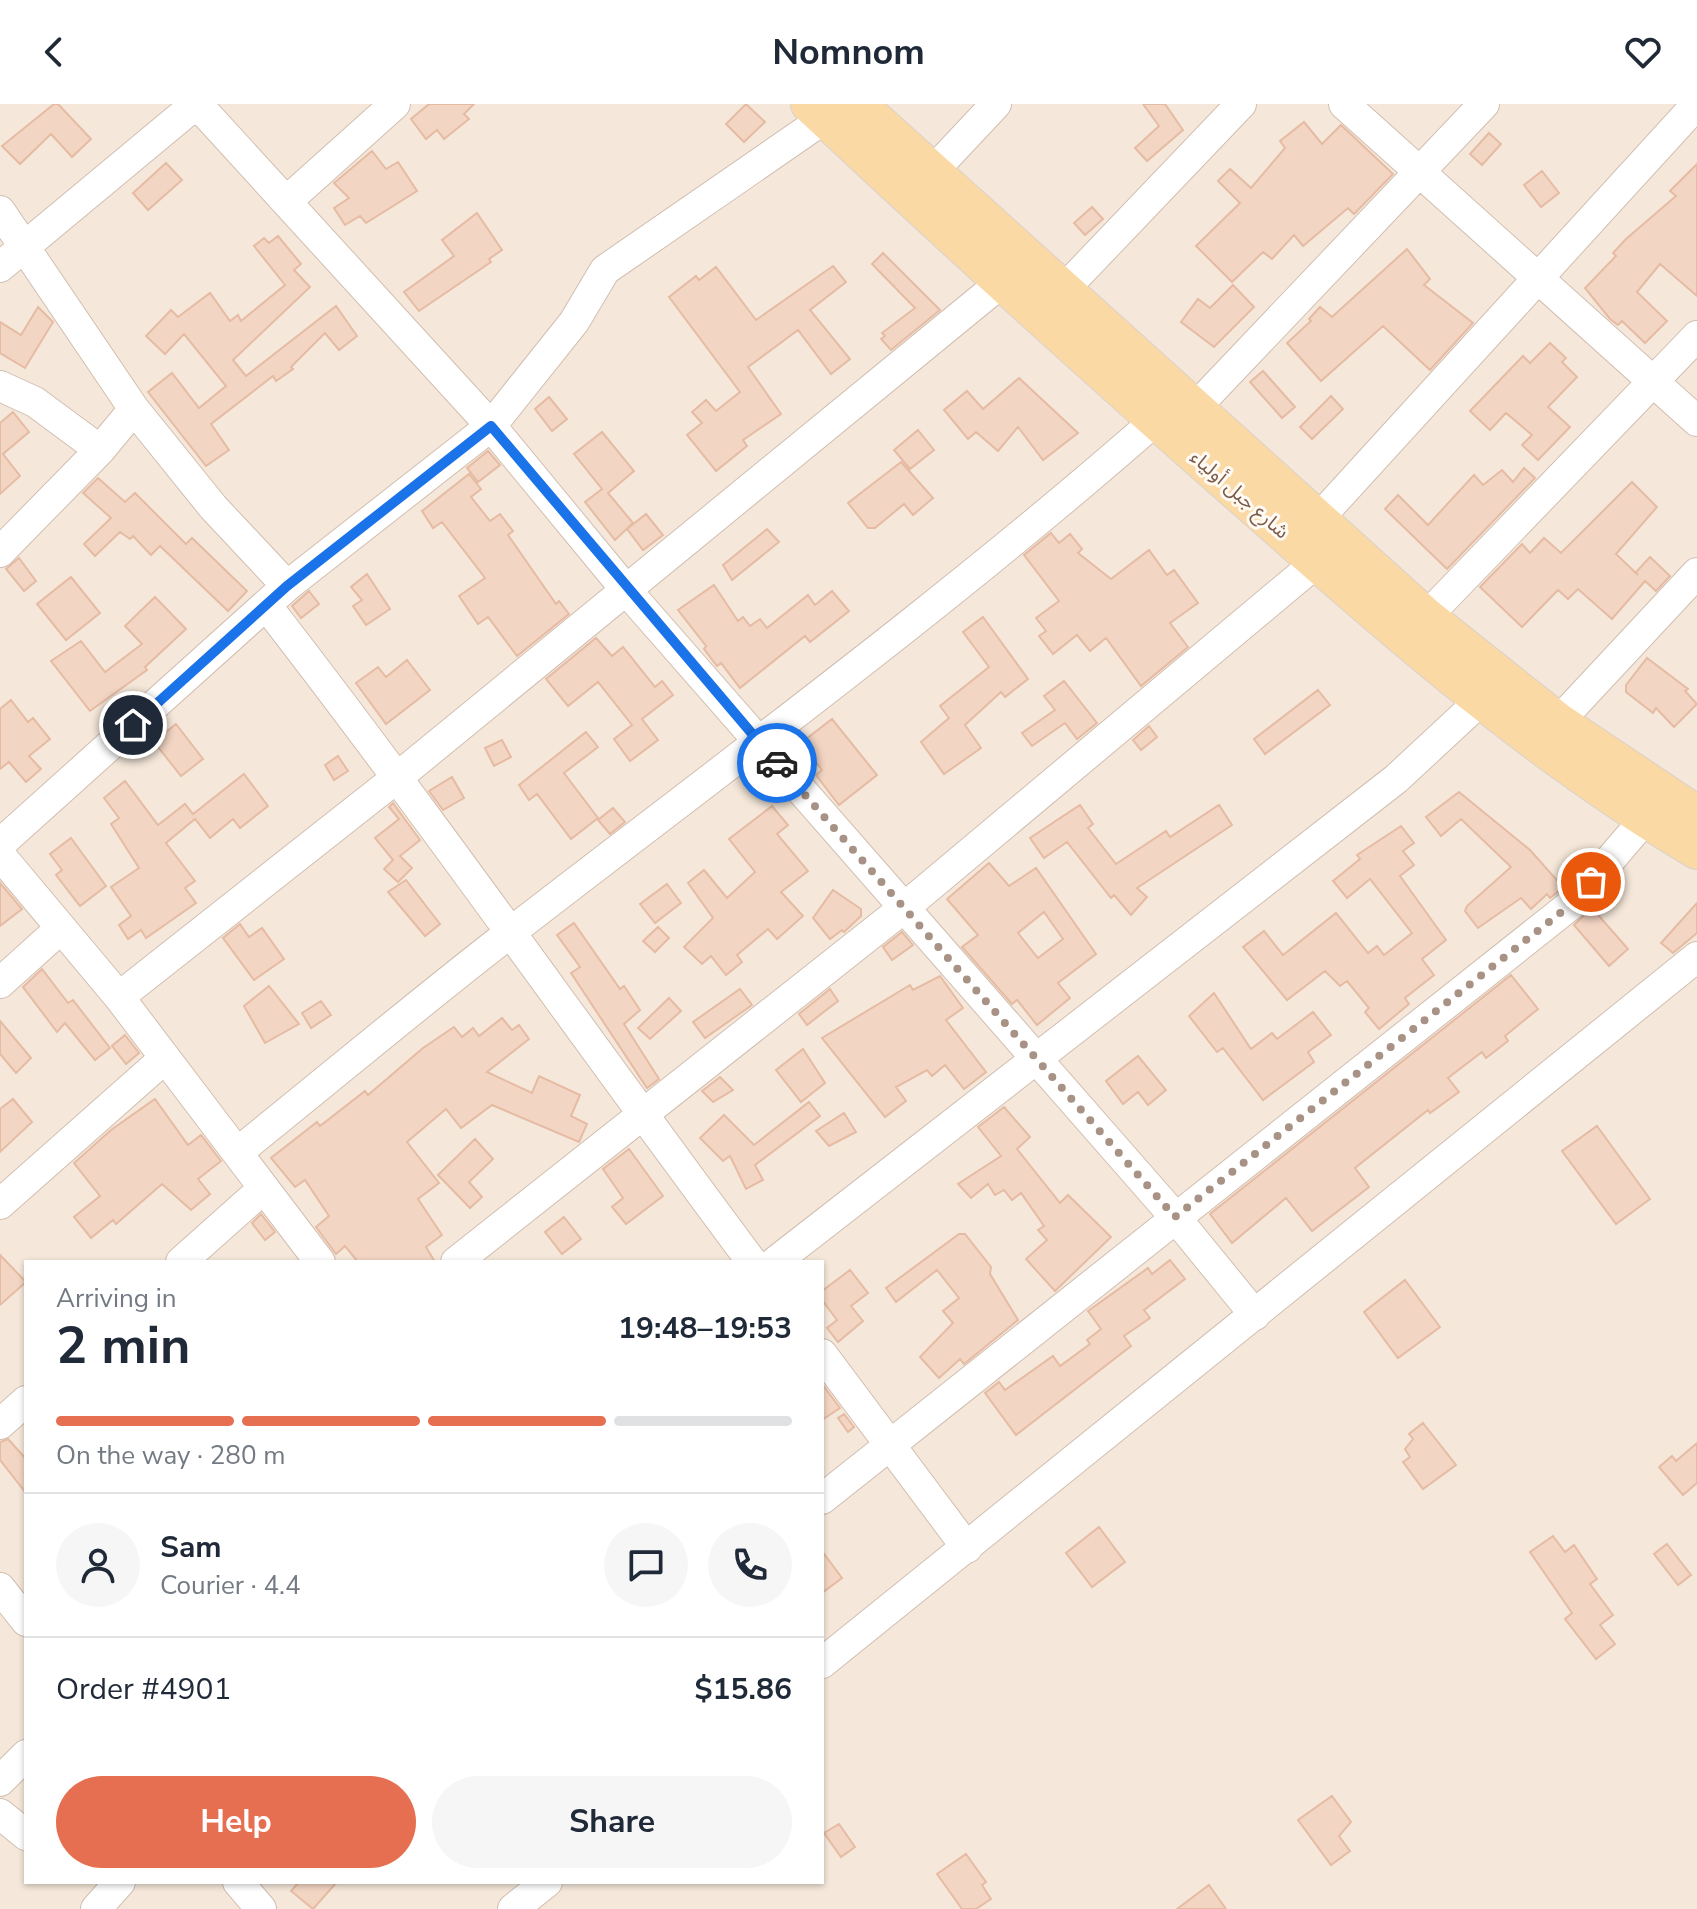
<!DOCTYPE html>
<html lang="en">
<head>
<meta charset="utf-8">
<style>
  :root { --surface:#fff; --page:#f6f6f7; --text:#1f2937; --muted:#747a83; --line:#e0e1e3; --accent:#e76f51 }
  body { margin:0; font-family:"Nunito Sans","Noto Sans Arabic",sans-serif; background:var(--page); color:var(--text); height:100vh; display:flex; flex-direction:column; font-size:30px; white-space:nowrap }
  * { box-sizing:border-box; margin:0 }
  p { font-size:26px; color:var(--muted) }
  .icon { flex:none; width:44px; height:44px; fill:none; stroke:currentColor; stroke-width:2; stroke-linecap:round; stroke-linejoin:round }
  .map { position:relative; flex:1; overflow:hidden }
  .sheet { position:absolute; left:24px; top:1156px; width:800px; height:624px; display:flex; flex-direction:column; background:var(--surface); border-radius:0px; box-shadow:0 2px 6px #0004 }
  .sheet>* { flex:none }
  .pin { position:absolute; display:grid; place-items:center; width:68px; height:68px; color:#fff; margin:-34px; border:4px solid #fff; border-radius:50%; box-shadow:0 2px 8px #0007 }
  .courier { position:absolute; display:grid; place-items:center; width:80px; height:80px; margin:-40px; border:6px solid #1a73e8; border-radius:50%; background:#fff; color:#222; box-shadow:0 2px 10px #0007 }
  .overview em { font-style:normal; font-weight:700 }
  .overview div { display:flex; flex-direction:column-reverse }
  .overview { display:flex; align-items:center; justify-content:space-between; height:136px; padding:0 32px }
  h1 { font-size:52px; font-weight:700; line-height:60px }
  .bar { display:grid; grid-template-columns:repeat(4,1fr); gap:12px 8px; align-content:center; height:96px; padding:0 32px }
  .bar i { height:10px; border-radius:6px; background:var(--line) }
  .bar .active { background:var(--accent) }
  .bar p { grid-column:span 4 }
  .line { display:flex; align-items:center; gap:20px; padding:0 32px; border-top:2px solid var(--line) }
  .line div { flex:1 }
  .round { display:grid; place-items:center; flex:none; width:84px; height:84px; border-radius:42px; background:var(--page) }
  .button { display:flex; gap:16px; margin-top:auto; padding:16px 32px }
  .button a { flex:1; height:92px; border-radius:48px; background:var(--accent); color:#fff; font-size:32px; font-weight:700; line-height:92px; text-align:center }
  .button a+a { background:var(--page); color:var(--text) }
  header { display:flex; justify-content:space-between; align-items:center; height:104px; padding:0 32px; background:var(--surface); font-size:36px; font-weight:700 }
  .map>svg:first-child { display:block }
</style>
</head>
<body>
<header><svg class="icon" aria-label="back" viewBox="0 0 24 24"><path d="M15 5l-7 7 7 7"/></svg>Nomnom<svg class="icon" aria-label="heart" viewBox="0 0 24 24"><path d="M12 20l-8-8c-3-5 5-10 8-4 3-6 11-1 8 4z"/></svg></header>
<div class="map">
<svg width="1697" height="1805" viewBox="0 0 1697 1805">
  <rect width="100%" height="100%" fill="#fdf6ec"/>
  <path fill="#f5e8da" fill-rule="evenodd" d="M0,0H1697V1805H0ZM26,1158H822V1778H26Z"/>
  <path fill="#f3d5c3" stroke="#e6bba3" stroke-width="2" fill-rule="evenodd" d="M54,0H58L91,35L72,53L51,30L20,60L2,42Z
    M429,0H474L464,10L469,15L444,35L437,26L426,35L411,15Z
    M746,0L765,18L744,38L726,20Z
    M1143,0H1165L1183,26L1147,57L1135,44L1159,22Z
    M1304,18L1322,40L1341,21L1393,70L1354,110L1348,104L1303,142L1294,131L1272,155L1263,148L1232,178L1196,142L1240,99L1218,77L1230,65L1251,84L1285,44L1280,37Z
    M1489,29L1501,40L1482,61L1470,50Z
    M372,47L386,65L398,58L417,87L366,119L360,112L345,121L334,104L349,94L334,79Z
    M166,59L182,76L148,106L133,89Z
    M1697,60V192L1660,160L1637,188L1667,217L1645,239L1622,217L1618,221L1610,215L1585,184L1616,152L1613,149L1626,135L1676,92L1670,87Z
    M1542,67L1559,89L1541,103L1524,81Z
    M1092,103L1103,115L1085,131L1074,119Z
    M477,109L502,146L489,155L491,158L419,207L404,188L454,152L442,136Z
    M278,132L301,160L294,166L310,183L233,256L246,272L336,202L357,232L339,246L325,229L291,263L293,265L276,277L273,272L211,320L229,346L206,362L148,288L172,269L199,304L226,282L184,230L165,250L146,232L171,206L178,213L210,189L230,217L238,211L241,217L285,181L254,142L264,134L269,139Z
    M1407,145L1430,175L1424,181L1473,219L1430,266L1383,222L1321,277L1287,239L1311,217L1309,215L1320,203L1332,213Z
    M883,149L940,206L891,246L881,235L885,232L882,229L915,204L872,160Z
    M833,162L846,178L810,206L850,255L831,270L798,226L748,263L781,310L743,336L747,342L716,367L687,331L702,319L692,308L706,296L716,307L740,288L669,193L696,172L699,176L716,163L756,216Z
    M1233,181L1254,203L1214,243L1181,218L1198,195L1210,204Z
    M38,203L53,218L25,264L0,249V218L21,231Z
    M1550,239L1566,254L1562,258L1577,273L1548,303L1570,323L1538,356L1522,341L1532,331L1506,309L1490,326L1470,307L1523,252L1530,259Z
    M1263,267L1295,303L1282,314L1250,278Z
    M1019,274L1078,329L1043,356L1018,323L998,347L976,328L968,335L944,306L967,287L983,305Z
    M1331,292L1343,305L1312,335L1300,323Z
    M549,293L567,315L552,327L535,305Z
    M13,308L29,328L3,350L20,372L0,390V319Z
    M918,326L934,346L910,365L894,346Z
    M602,328L634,367L608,389L633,419L615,436L585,398L602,385L574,350Z
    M488,347L500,361L478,378L467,364Z
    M901,358L933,394L913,411L904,400L875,424H868L848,399Z
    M1524,364L1535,374L1447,465L1385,405L1398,391L1428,421L1474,371L1483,381L1502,366L1513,378Z
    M469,370L481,385L471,393L490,417L500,410L513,427L508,431L556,500L559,497L569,510L517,552L488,513L478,520L459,492L485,474L442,418L433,424L422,407Z
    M98,374L125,398L135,389L186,440L192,434L247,487L228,507L160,442L151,451L133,432L130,435L120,428L95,452L84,440L111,414L83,389Z
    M1632,378L1657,403L1616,450L1638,471L1636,468L1650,453L1670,472L1656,487L1645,477L1612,515L1578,485L1568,495L1558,486L1522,523L1480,483L1522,440L1530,449L1544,434L1561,449Z
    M646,410L663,431L643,446L627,425Z
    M767,425L779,438L732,476L723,461Z
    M1051,429L1059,439L1070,430L1082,445L1078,449L1111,475L1149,446L1167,471L1174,466L1198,499L1170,519L1188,543L1141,582L1106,534L1090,547L1077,531L1053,550L1039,532L1046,527L1036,514L1059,497L1024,451Z
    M19,454L36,477L24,487L6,465Z
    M367,470L390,505L366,521L353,502L362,496L351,483Z
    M71,473L100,509L66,536L37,500Z
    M714,481L738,517L743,513L750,522L760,515L767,524L808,491L815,501L832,487L849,507L810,538L805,532L740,584L721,559L717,562L704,545L706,542L678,506Z
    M309,487L319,500L301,514L292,502Z
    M155,493L186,525L145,563L147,566L90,607L51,557L81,537L105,568L142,540L125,522Z
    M983,513L1028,575L1005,593L1001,588L965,621L981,644L944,670L921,638L949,614L940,602L989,563L963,528Z
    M596,534L612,552L623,543L655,583L662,577L673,591L642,615L658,636L630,657L614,635L632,621L598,578L568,602L546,575Z
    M1647,554L1688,585L1685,587L1697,600L1674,623L1656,604L1653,609L1626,588V581Z
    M407,556L430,586L386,620L356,579L378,563L386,573Z
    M1064,577L1097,619L1077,635L1065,619L1032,642L1022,629L1055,606L1044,592Z
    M1318,586L1330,601L1265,650L1254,635Z
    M11,596L28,618L33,614L50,635L29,652L41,665L26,678L9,658L0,665V605Z
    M832,615L877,671L839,701L816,671L822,666L801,639Z
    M176,620L203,655L181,672L154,638Z
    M1149,622L1157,633L1141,646L1133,636Z
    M586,628L598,643L564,669L598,714L571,735L537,690L529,696L519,681Z
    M502,636L511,653L494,662L485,644Z
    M338,652L348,667L334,676L325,661Z
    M244,670L268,702L240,724L233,715L210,734L195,715L166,739L195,777L185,784L196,799L146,834L141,826L128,835L119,821L131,812L111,783L139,764L111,720L119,714L104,694L125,677L158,721L185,700L193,710Z
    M452,673L464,694L443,706L429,687Z
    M1459,688L1530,746L1563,783L1560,786L1550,794L1547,790L1531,805L1521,794L1478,824L1465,807L1467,802L1511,763L1461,715L1441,732L1426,713Z
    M393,699L420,736L400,752L412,764L398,778L384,765L393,756L375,734L399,715L389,703Z
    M1080,701L1093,720L1088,724L1116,760L1166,727L1170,733L1219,701L1232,721L1137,784L1147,793L1131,811L1114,791L1111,794L1067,738L1044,754L1030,734Z
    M772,702L788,721L777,730L808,767L781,788L803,812L777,835L768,825L737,851L742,858L726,871L711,852L702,860L684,843L713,814L688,779L704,766L727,794L755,768L729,735Z
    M613,704L625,718L610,730L598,716Z
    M1401,722L1414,739L1403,747L1414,761L1400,772L1446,836L1422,855L1434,871L1405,894L1409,900L1379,925L1365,908L1369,904L1347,877L1340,882L1325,867L1287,896L1243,843L1264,827L1283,851L1336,809L1368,849L1377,842L1384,851L1412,829L1370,775L1347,794L1333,777L1360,755L1357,751Z
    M71,734L106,782L80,802L56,771L62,766L50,750Z
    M989,759L1009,782L1036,764L1096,850L1058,879L1070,894L1037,921L1017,896L1012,900L962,843L978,831L947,795ZM1044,808L1063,835L1038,854L1018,829Z
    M406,776L440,820L425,832L388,788Z
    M0,779L22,805L0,822Z
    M667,780L681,799L655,819L640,800Z
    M833,786L861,805V812L844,828L842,826L830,835L813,814Z
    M1697,799V829L1673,849L1661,839Z
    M1592,804L1628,845L1609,862L1574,821Z
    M574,819L620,885L624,882L640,906L624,920L659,975L647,984L571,869L580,863L557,831Z
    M240,820L249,833L262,824L284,855L254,876L223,834Z
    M658,823L669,834L655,848L643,837Z
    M902,828L913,841L892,856L883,843Z
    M42,865L68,899L73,896L110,944L95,956L65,919L57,928L23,883Z
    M1511,871L1538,905L1505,932L1508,937L1486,954L1482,948L1448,974L1459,988L1430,1009L1428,1006L1355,1064L1369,1083L1312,1127L1286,1094L1232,1139L1210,1110Z
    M940,872L963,904L946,916L986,968L964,985L945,961L932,972L927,966L896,983L906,997L885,1013L822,934L910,881L913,886Z
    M269,882L299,920L265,939L244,902Z
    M740,885L752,901L705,934L693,918Z
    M830,885L838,897L807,921L799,910Z
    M1214,889L1251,945L1272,929L1277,935L1313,908L1331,931L1308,948L1314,958L1263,996L1223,944L1217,948L1189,912Z
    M669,894L681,907L650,935L638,924Z
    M321,897L331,911L311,924L302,909Z
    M502,914L512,926L519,921L529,935L487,968L532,989L539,972L580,991L571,1012L587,1020L579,1038L492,1001L461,1024L446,1005L407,1038L439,1079L418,1095L442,1131L426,1143L435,1158H358L345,1142L336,1150L316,1123L329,1112L305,1076L295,1083L271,1054L317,1018L320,1022L365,987L368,991L423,944L454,923L462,933L473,924L479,932Z
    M0,917L31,954L16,969L0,950Z
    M125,931L139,949L126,960L112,942Z
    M803,945L825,979L801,998L776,966Z
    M1138,952L1166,986L1148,1001L1138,988L1123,1000L1106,977Z
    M720,973L733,986L713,998L702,987Z
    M13,995L32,1018L0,1048V1005Z
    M155,995L188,1041L201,1031L221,1057L198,1075L210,1090L191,1106L162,1080L116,1120L113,1116L91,1134L74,1113L100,1092L74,1059L111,1026Z
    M809,998L820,1012L755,1061L763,1076L746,1085L730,1052L723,1057L700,1034L724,1011L754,1041Z
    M1004,1003L1030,1033L1017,1045L1060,1099L1068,1091L1111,1133L1055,1187L1026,1155L1047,1136L1038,1126L1044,1122L1021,1089L1012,1096L1004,1086L995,1091L988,1080L971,1094L958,1080L1001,1052L978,1023Z
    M844,1009L856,1028L829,1042L816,1027Z
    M1597,1022L1650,1095L1616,1120L1562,1047Z
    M475,1035L493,1055L469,1078L482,1093L470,1104L438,1071Z
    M629,1045L663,1092L626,1120L612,1103L623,1094L603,1065Z
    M261,1110L275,1128L265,1136L252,1119Z
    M564,1113L581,1135L562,1150L545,1128Z
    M959,1130H965L991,1163L990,1170L1018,1216L964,1260L960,1255L939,1274L920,1253L953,1219L943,1207L959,1194L937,1166L896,1198L886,1184Z
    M0,1151L26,1178L0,1201Z
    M1170,1156L1185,1175L1144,1206L1150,1214L1124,1232L1131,1242L1016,1331L985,1289L999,1278L1005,1286L1053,1252L1060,1262L1090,1240L1087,1236L1101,1225L1088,1207L1148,1164L1152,1170Z
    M850,1166L868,1189L851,1202L863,1217L838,1238L827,1224L837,1216L822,1196V1187Z
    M1405,1176L1440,1223L1398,1254L1364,1208Z
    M822,1280L840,1304L822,1316Z
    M844,1310L854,1323L848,1328L838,1314Z
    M1423,1319L1456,1361L1423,1385L1403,1358L1410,1353L1405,1345L1413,1335L1409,1330Z
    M8,1335L26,1355V1389L0,1356V1338Z
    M1697,1339V1379L1683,1391L1659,1363L1672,1352L1676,1357Z
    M1099,1423L1125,1458L1092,1483L1066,1449Z
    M1553,1432L1565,1448L1574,1441L1597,1475L1590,1480L1613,1511L1600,1521L1615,1540L1596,1555L1565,1515L1572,1509L1530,1448Z
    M1667,1440L1691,1471L1678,1481L1654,1450Z
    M822,1447L842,1474L822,1489Z
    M1332,1692L1351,1718L1339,1732L1350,1747L1331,1761L1298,1716Z
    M839,1720L855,1743L841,1753L824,1729Z
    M966,1750L986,1778L982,1781L991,1795L976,1805H962L937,1770Z
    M299,1778H337L313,1805L291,1787Z
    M1209,1781L1226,1805H1177Z"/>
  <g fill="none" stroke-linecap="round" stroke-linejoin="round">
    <defs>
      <path id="minor" d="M197,0L491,322L627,487L1175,1113L1255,1211
        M1344,0L1697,317
        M934,66L996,0
        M288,96L395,0
        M0,107L134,305L213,403L287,482
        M0,163L196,0
        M1049,201L1241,0
        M0,282L35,298L100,346
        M1196,303L1484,0
        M1319,414L1697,0
        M0,448L100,346L134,305
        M266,501C433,716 589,940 752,1158
        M1426,513L1697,232
        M1558,618L1697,469
        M0,740L287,482L491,322L574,218L605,166L825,14
        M0,751L119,893L320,1158
        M0,879L60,825
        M119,893L399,672L1002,178
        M238,1048C329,975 419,899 511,828C728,660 950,497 1156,316
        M0,1100L165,954
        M181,1158L264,1084
        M456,1158L905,803L1317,458
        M775,1158L1396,675L1481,596
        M822,1250L967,1444
        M0,1320L26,1297
        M822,1395L1573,799L1645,715
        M0,1484L26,1517
        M822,1559L1697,853
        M0,1677L26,1651
        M0,1710L26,1731
        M238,1778L261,1805
        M96,1805L120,1778
        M513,1805L547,1778"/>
      <path id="major" d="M810,0C954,135 1101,268 1249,398C1390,523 1534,649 1697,746
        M857,0L1426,513L1558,618L1697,711"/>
    </defs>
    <use href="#minor" stroke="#d1beb0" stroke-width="32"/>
    <use href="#major" stroke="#dad1cd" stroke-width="40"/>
    <use href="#minor" stroke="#fff" stroke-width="30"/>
    <use href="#major" stroke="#fbd9a5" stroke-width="38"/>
  </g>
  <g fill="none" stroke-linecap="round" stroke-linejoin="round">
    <path stroke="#a89285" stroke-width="8" stroke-dasharray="0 14.4" d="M777,659L1175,1113L1573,799L1591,778"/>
    <path stroke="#1a73e8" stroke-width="10" d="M133,621L287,482L491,322L777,659"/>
  </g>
  <g text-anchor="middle" stroke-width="6" stroke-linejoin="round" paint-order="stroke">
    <g font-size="20" fill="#7a5c4d" stroke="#fffaf3">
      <text transform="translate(1240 390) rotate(41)" y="7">شارع جبل أولياء</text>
    </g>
  </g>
</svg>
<div class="pin" style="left:1591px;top:778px;background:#ea580c"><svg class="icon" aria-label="bag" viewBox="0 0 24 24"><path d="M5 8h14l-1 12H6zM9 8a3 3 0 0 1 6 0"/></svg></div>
<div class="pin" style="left:133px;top:621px;background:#1f2937"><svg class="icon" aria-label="home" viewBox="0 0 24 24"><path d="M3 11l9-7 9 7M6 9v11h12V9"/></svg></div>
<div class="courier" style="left:777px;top:659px"><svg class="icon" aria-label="car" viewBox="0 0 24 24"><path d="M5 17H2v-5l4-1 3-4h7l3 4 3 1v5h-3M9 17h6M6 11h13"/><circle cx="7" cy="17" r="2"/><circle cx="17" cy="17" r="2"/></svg></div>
<section class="sheet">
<div class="overview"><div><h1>2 min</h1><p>Arriving in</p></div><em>19:48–19:53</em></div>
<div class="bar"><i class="active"></i><i class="active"></i><i class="active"></i><i></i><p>On the way · 280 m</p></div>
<div class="line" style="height:144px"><a class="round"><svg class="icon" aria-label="person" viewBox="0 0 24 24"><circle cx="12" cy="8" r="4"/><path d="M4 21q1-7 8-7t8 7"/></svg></a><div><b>Sam</b><p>Courier · 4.4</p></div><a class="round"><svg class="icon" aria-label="chat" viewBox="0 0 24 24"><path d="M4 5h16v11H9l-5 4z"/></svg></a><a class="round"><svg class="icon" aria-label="phone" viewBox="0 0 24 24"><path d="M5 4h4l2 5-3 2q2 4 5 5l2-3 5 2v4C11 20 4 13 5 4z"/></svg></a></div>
<div class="line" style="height:104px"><div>Order #4901</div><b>$15.86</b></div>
<div class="button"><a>Help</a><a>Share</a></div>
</section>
</div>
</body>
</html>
